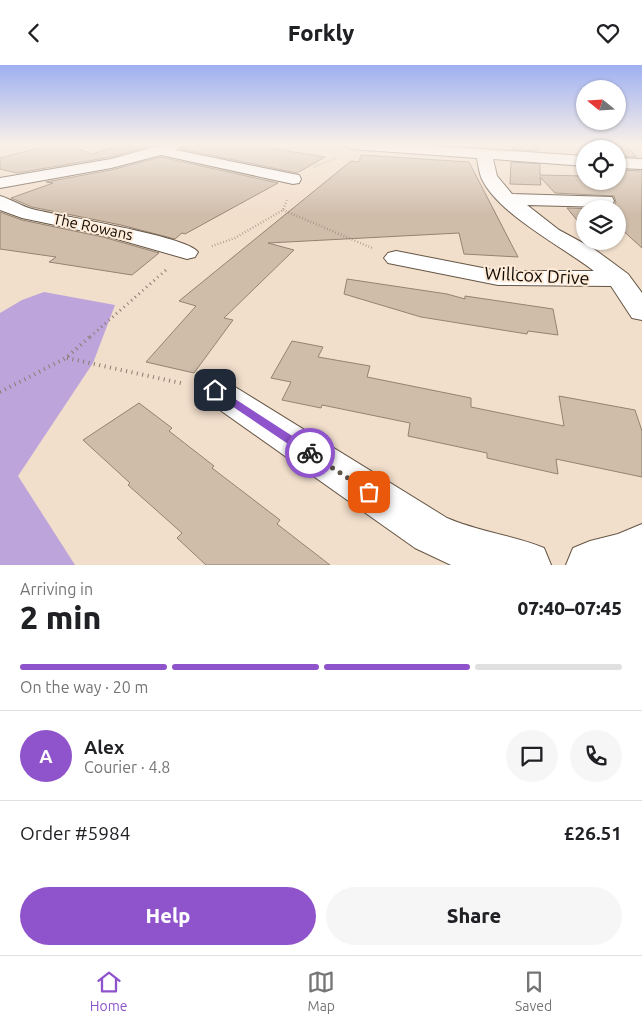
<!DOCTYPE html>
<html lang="en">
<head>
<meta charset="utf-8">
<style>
  :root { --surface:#fff; --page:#f6f6f6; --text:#202124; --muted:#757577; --line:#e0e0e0; --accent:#8f54cb }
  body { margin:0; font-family:Ubuntu,sans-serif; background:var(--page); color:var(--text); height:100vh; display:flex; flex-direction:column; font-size:19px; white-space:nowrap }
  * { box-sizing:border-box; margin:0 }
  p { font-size:16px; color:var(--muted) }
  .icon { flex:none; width:28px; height:28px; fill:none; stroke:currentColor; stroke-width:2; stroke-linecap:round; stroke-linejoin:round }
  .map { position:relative; height:500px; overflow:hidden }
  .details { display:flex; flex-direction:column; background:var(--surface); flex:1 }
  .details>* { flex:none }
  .needle { width:32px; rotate:288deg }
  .buttons { position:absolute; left:576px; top:15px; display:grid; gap:10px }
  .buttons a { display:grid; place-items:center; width:50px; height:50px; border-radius:50%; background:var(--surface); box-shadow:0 1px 4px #0004; font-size:25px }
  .pin { position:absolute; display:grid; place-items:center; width:42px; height:42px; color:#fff; margin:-21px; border-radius:10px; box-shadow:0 2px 8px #0006 }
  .courier { position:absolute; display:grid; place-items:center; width:50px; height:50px; margin:-25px; border:4px solid #8f54cb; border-radius:50%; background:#fff; color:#222; box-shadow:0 1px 6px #0007 }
  .summary em { font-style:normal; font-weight:800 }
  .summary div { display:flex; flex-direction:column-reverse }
  .summary { display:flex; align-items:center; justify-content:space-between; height:85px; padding:0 20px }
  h1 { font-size:32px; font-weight:800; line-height:38px }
  .bar { display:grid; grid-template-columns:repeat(4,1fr); gap:8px 5px; align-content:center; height:60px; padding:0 20px }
  .bar i { height:6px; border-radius:4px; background:var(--line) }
  .bar .selected { background:var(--accent) }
  .bar p { grid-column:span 4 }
  .line { display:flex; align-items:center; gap:12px; padding:0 20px; border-top:1px solid var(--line) }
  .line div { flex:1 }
  .round { display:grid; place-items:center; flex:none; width:52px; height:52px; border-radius:26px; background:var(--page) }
  .button { display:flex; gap:10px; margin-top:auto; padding:10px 20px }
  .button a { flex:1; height:58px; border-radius:30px; background:var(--accent); color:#fff; font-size:20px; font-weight:800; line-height:58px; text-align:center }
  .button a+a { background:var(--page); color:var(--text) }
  header { display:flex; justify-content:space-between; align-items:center; height:65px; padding:0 20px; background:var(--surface); font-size:22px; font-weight:800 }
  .dock { display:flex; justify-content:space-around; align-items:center; height:70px; border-top:1px solid var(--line); background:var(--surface); font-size:14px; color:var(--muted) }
  .dock a { display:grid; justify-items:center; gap:2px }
  .dock .selected { color:var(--accent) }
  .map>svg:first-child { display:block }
</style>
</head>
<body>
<header><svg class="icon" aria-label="back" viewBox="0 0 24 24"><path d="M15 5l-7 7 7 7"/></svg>Forkly<svg class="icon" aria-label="heart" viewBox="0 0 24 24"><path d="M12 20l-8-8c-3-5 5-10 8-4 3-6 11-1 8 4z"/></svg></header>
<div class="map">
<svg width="642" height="500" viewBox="0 0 642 500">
  <rect width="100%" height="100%" fill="#f1decb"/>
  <path fill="#bda5db" d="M44,227L115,240L93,298L18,411L75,500H0V248L22,235Z"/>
  <path fill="#cfbdaa" stroke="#958372" d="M50,80H69L92,89L121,80H152L111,92L17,108L0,104V93Z
    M185,80H249L325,92L297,108L181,84Z
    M513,80H538L539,86L512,84Z
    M593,80L626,81L637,92L618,91V84H596Z
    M361,90L469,97L518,192L464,189L459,168L268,178L294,185L224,253L233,255L194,308L146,297L196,241L179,236L351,96L359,97Z
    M161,92L278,118L185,169L182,168L175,174L121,160L32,142L11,133L53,118L46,117L111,105Z
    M511,97L540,99V110L585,111V116H618L619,112L618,105L642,106V183L618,161V144H606L614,141L616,137L614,131L555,128L540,112L541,120L510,119Z
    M567,143L600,144H585V160H581Z
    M0,147L22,155L103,172L159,188L132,210L49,197L56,192L0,184Z
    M347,214L447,229L465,234V231L553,244L558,270L528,266L527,269L421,252L344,229Z
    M292,276L323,282L318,292L370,301L367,312L471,333V342L564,361L559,331L635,345L642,366V412L556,394L558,409L487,393V388L408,371L410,358L322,340L321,343L282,335L291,317L271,313Z
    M139,338L172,363L169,366L214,401L212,403L280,455L277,459L330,500H206L177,473L182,468L128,420L130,418L83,375Z"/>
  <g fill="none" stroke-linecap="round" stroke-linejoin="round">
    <defs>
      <path id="minor" d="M161,80H183L176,85L293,109L299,110L301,114L299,118L293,119L161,90L111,103L0,123V113L111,94Z
        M344,80H422L585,91V101L493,94L497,111L512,129L612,132L614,136L612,140L605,142L527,140L559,165L594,184L628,209L642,228V255L632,253L611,221L498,220L388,198L384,193L388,188L396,186L498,206H594C563,182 496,148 481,112C479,106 478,99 477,93L351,84Z
        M618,93L642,94V104L618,103Z
        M0,131C11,134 21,141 32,144C59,151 187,171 198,187L195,192L187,194L103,170L22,153L0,145Z
        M215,313L227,317L447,453C479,467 512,470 544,483L551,500H451L415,483L203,333L198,325L203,317Z
        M642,459V500H566L573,483L590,476L618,469Z"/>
    </defs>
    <use href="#minor" stroke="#665645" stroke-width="2"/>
    <path stroke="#897c70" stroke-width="2" stroke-dasharray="0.5 2" stroke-linecap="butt" d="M314,102L336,93"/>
    <path stroke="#897c70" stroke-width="2.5" stroke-dasharray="0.5 2.5" stroke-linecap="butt" d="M283,145L372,183
      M212,181L235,173L283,145L287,135"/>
    <path stroke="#897c70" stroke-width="3" stroke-dasharray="1 4" stroke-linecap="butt" d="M90,272L166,205"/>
    <path stroke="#897c70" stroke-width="4" stroke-dasharray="1 4.5" stroke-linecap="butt" d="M67,293L185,319
      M0,327L66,293L92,270"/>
    <use href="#minor" fill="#fff" fill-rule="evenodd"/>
  </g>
  <linearGradient id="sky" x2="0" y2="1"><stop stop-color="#9eb0f1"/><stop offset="0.53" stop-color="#f9f0e8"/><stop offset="1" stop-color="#f9f0e8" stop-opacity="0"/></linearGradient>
  <rect width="642" height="150" fill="url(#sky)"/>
  <path fill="#8f54cb" d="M215,321L314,385L316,388L314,391H306L211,327L210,325Z"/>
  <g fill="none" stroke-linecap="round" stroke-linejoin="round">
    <path stroke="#5f554b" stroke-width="5" stroke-dasharray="0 9" d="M310,388L369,427"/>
  </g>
  <g text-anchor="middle" stroke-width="4" stroke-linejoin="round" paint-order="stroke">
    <g font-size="15" fill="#110b06" stroke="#feebd8">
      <text transform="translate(93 162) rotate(12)" y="5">The Rowans</text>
    </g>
    <g font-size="18" fill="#110b06" stroke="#feebd8">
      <text transform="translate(537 211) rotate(3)" y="6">Willcox Drive</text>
    </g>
  </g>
</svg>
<div class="buttons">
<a><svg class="needle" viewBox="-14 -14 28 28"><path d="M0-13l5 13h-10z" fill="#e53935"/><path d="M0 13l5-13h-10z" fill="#757577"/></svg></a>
<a><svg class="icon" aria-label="locate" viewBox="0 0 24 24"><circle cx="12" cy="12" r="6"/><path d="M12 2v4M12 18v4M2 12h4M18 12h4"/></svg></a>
<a><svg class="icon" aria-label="layers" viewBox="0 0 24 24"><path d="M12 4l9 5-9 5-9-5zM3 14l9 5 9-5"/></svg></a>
</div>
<div class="pin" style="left:369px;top:427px;background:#ea580c"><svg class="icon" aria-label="bag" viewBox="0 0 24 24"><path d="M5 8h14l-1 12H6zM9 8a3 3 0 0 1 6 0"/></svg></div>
<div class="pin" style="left:215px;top:325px;background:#1f2937"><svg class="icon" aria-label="home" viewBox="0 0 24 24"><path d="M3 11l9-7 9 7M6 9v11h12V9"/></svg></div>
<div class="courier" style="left:310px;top:388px"><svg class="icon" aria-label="bike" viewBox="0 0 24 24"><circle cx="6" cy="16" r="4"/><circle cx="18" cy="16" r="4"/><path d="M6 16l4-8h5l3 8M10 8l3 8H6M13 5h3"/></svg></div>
</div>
<section class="details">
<div class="summary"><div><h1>2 min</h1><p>Arriving in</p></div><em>07:40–07:45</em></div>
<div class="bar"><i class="selected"></i><i class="selected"></i><i class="selected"></i><i></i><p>On the way · 20 m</p></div>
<div class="line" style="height:90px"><b class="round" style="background:var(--accent);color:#fff">A</b><div><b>Alex</b><p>Courier · 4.8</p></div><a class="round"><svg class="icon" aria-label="chat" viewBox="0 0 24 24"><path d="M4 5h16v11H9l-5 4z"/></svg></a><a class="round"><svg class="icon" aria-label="phone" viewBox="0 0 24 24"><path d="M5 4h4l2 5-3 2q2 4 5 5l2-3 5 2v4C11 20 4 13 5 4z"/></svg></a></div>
<div class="line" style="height:65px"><div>Order #5984</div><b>£26.51</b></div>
<div class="button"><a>Help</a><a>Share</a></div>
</section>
<nav class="dock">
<a class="selected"><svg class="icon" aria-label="home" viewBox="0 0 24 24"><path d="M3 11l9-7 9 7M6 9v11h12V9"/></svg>Home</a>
<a><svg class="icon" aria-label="map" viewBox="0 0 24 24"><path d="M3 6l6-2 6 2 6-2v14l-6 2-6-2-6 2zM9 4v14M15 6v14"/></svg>Map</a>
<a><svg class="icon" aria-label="saved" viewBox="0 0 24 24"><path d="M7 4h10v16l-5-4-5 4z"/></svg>Saved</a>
</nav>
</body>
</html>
